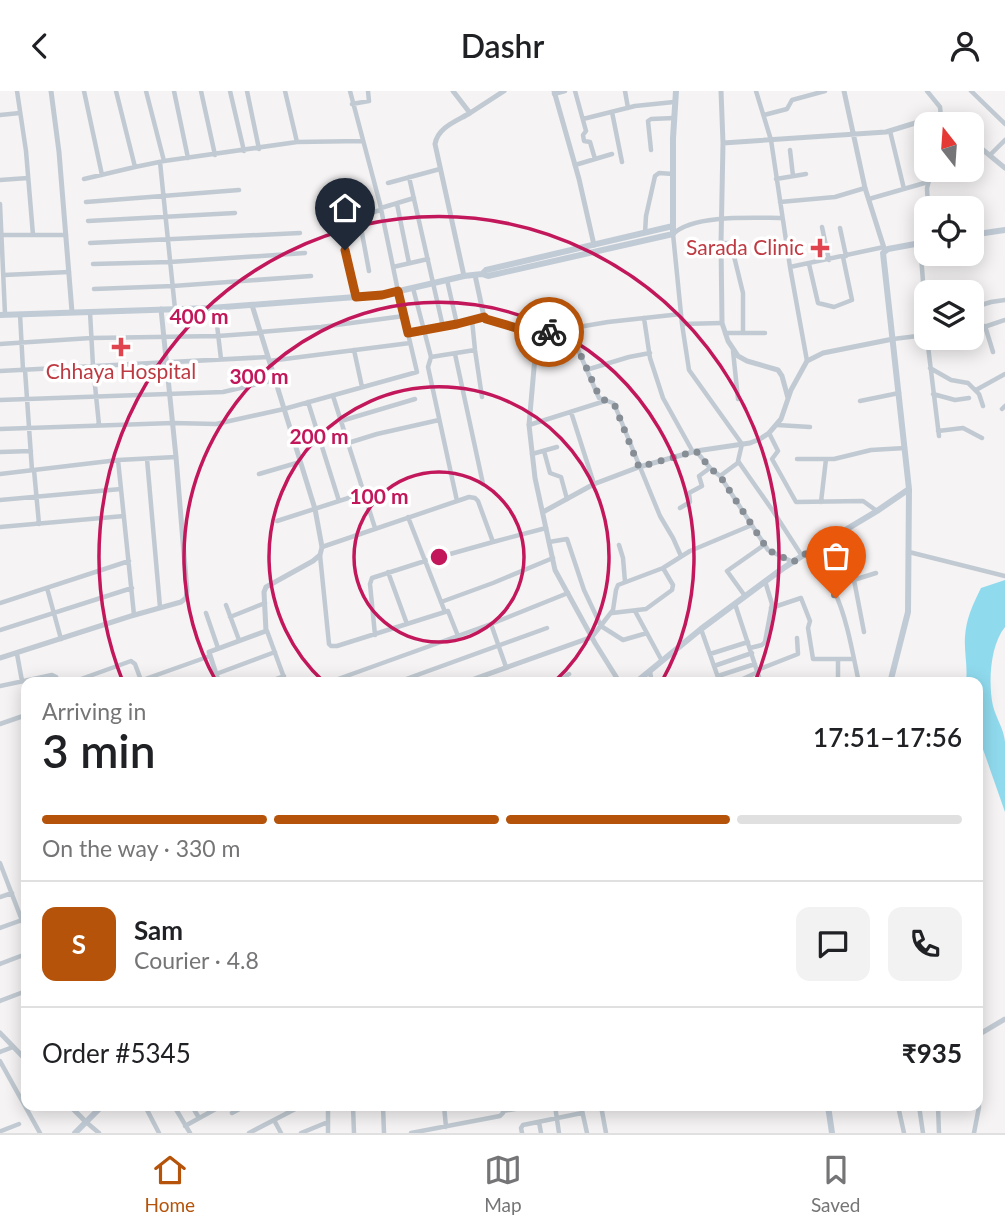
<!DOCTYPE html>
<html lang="en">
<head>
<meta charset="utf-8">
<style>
  :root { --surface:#fff; --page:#f2f2f2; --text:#202124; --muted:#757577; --line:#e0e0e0; --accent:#b45309 }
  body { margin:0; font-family:Lato,sans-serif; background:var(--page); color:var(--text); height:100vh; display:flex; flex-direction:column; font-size:26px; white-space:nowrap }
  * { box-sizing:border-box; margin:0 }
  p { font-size:23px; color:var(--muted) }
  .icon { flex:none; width:38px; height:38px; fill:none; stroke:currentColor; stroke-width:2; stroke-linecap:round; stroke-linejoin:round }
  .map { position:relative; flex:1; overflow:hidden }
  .sheet { position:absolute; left:21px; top:586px; width:962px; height:434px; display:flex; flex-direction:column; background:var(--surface); border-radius:14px; box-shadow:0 4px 18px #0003 }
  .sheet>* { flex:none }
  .needle { width:46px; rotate:343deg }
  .tools { position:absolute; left:914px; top:21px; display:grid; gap:14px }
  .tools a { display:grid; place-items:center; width:70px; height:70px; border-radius:14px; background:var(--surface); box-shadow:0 4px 18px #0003; font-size:35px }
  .pin { position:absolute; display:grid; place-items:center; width:60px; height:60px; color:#fff; margin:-72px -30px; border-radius:50% 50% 50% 0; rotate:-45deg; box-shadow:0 0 7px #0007 }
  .pin .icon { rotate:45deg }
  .courier { position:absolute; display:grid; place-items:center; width:70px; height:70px; margin:-35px; border:5px solid #b45309; border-radius:50%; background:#fff; color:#222; box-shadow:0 2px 9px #0007 }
  .headline em { font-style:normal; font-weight:600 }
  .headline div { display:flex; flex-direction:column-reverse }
  .headline { display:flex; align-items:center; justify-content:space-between; height:119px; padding:0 21px }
  h1 { font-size:46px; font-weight:600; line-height:52px }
  .bar { display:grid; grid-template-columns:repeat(4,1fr); gap:10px 7px; align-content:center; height:84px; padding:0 21px }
  .bar i { height:9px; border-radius:5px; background:var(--line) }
  .bar .active { background:var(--accent) }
  .bar p { grid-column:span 4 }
  .line { display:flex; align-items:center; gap:18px; padding:0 21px; border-top:2px solid var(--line) }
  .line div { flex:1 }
  .round { display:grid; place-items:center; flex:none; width:74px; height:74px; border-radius:14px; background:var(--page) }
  header { display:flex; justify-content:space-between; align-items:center; height:91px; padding:0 21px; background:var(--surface); font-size:32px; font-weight:600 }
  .tab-bar { display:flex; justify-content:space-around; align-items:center; height:98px; border-top:2px solid var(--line); background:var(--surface); font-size:19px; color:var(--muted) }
  .tab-bar a { display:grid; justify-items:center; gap:4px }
  .tab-bar .active { color:var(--accent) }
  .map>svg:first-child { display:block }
</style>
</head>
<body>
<header><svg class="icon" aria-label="back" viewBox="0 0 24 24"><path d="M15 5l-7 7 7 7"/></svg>Dashr<svg class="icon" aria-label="person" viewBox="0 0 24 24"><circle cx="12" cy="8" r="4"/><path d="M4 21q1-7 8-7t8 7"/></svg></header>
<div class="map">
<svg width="1005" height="1042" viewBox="0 0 1005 1042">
  <rect width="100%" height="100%" fill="#f5f3f3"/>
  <path fill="#90daee" d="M1005,489V536C990,554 988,593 993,615C996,627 1004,638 1005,651C1005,674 1005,698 1005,721L978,644V592L966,591C968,576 964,561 965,546C966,528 973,513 981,497Z"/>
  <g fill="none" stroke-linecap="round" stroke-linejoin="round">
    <path stroke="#c1cad2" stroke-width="4.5" d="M17,0L26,60L33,144
      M84,0L102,84
      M116,0L135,76L164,70L297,51L285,0
      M146,0L164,70
      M174,0L188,67
      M201,0L215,64
      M230,0L244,60
      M247,0L259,58
      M575,0L586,40L583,44L584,50L590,51L595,68
      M625,0L628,17
      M756,0L771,49L790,176
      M927,0L940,16L941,26
      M971,0L1005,33
      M554,3L565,0
      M352,13L369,10L368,0
      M612,21L622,71
      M0,24L20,22
      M764,24L787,18L792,9L825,0
      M583,28L635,15L674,11
      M890,40L904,98
      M297,51L362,50
      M651,59L648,30L651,28L674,27
      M790,59L793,85
      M990,64L1005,49
      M160,71L175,218
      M575,74L612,63
      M409,86L443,236
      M84,88L135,76
      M776,88L806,83
      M0,89L28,87
      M388,92L440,78
      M869,108L928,91
      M86,111L239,99
      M780,111L835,106L865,97
      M0,113L5,223
      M397,113L409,172
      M381,117L414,107
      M928,117L927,97L932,79
      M359,126L369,180
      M88,130L235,122
      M822,136L829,169
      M840,137L846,165
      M645,142L646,125L655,85L659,82L673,83
      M2,144H66
      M90,152L300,142
      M721,152H728L731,153L743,202V242
      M920,152L926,229
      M93,173L170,171L305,162
      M809,173L818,212L834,216L852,209L843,166
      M393,176L428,168
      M4,184L69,181
      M447,189L457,233
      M413,197L431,266L475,259
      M94,198L173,195L311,185
      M356,206L340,132L343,129L381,119
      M978,215L991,211L1005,209
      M215,217L221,268
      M90,221L93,275L99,334
      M20,223L23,279
      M644,227L650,267L663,307L693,361
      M472,229L475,259L482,306
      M722,232L682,233L673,143C694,123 754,127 782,127
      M682,233L689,279L742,353L738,370L773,420L802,465
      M985,235L993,261
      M569,238L599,307L613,312L615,315L660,425L673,447L681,465
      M971,238L987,235L1005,229
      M260,241L321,236L404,225
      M408,242L457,233L484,226
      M725,242H765
      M537,243L608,231L681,223
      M927,247L939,345
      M893,248L926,244
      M0,253L91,247L218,245L261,242
      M354,259L362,296
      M733,260L738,308
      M455,263L483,393
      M431,266L428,276L457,410
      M269,270L410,252
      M807,270L790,176L884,156
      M930,277L951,289L968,292L979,303L983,315
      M25,279L32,379
      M586,279L629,266L650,262
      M0,280L268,266
      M976,299L1005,283
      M933,303L955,309L969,307
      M333,305L375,437
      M0,309L223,301L275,289
      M860,310L899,302
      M308,311L339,410
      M1002,318L1005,315
      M571,321L594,393
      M341,330L415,308
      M529,334L605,310
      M777,334L810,336
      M0,338L173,332L216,333L284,318L417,281L398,200L380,113L350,0
      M938,340L963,337L982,347
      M769,342L778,360L772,368L796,411L863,410L877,420
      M348,352L377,343L439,329
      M544,360L550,382L561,386L567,408
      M696,360L711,378L720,385L768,459L793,471
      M0,361L31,360
      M532,363L557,356
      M147,368L160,516
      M797,368H834L871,359L905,357
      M118,369L134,524
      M34,379L39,433
      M0,383L118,369L176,366
      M259,383L300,371
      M720,385L739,371
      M0,409L121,398
      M821,411L826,368
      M680,417L690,411L689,402L702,395L699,385L710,377
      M408,426L445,521
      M277,430L364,402
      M0,436L124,425
      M493,451L546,437
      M549,451L567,448L584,499L601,535L623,549L647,542
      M619,454L623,467L625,491
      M322,456L469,406L475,407L478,410L493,451L425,470L372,487L370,493L375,544
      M909,461L1005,485
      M805,463C815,475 827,488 835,502C847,527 853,564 859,592
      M320,464L329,553L331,555H337L448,520L458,545
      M388,481L407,533
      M854,489L864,541
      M831,496L876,482
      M47,497L61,548
      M745,505L727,480L764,454
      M441,511L493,492L553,467
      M0,512L129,470
      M735,513L761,592
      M226,514L239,549
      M771,517L801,507L810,530L808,537L813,568H854
      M635,520L662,570
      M206,522L218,557
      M612,522L646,518L672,499L673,494L663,477
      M230,526L265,512
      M491,533L506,576
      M701,538L720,592
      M0,539L132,497
      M267,540L286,592
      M592,546L613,519L616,499L618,494L663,477L690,460L752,434
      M750,557L762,554L765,551L772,513L765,490
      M17,563L22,590
      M710,563L748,551
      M838,569V592
      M714,575L752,562
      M757,579L798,563L797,547
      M650,581L652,592
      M216,583L275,561
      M718,585L755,573
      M70,592L131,570L135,573L142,592
      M134,592L210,565
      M265,592L284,585
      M327,592L491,533L568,502
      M395,592L547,537
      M556,592L569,583
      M734,592L758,581
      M0,595L52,584L56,586L60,592
      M0,633L26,624
      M0,772L26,840
      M0,806L12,802
      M0,837L22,829
      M0,873L26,863
      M0,910L26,900
      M0,961L13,956
      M0,970L40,1042
      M145,1015L159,1042
      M174,1015L190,1042
      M192,1015L199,1027
      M328,1015V1042
      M353,1015L354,1042
      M383,1015L384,1042
      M444,1015L446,1036
      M555,1015L559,1042
      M581,1015L587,1042
      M601,1015L606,1042
      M898,1015L904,1042
      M919,1015L923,1042
      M938,1015L939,1042
      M383,1017L408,1015
      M503,1020L533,1015
      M232,1022L245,1015
      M274,1029L281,1042
      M86,1031L99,1042
      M539,1031L541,1042
      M185,1035L221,1015
      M1,1040L19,1033
      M249,1042L301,1015
      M301,1042L328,1031
      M411,1042L500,1025L503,1022V1015
      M522,1042L521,1037L523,1034L582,1022
      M974,1042L979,1016L978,995"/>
    <path stroke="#c1cad2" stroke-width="5" d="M51,0L59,61L72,221
      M453,0L470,22L504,0
      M554,0L579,88L594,154
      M721,0L723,52L721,152L722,232L728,250L738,265L747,270L778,279L782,285L788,307
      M844,0L865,97L885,160
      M971,49L1005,77
      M723,52L886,41L938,25L945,27L953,33
      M475,184L484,226L486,228L537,243L529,334L535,387L555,479L595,552L620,592
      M464,185L435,53C438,36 457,30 470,22
      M543,421L594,393L639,376L696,360L750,352L760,348L769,342L781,328L791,299L807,270L823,262L893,248
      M0,567L131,525L181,511L186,507L187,500L176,366L161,218
      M219,592L209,561L266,540L264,501L266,496L313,470L320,464L322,456L315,418L252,214
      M463,592L592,546
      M0,942L26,969
      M978,944L1005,928
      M70,1015L86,1031"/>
    <path stroke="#c1cbd6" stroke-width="6" d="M971,144L1005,139
      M482,183L486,179L673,135
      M0,224L211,217L382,204L464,185L482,183L488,185L673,143V47L676,0
      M635,592L701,538L782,478L802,465L877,420L909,398L883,162L888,158L926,151
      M890,592L908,521L909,398
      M828,1015L832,1042
      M75,1042L102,1015"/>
  </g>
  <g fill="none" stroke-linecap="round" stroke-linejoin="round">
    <path stroke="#868d94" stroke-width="7" stroke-dasharray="0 12.6" d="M549,241L569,238L600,307L612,312L615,315L639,376L696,360L711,378L720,385L768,459L793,471L805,463L831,496L836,507"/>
    <path stroke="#b45309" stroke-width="9" d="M345,159L356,206L382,204L398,200L408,242L457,233L484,226L486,228L537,243L549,241"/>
  </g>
  <g fill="none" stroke="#c2185b" stroke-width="3.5">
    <circle cx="439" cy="466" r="85"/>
    <path d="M324 591A170 170 0 1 1 554 591"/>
    <path d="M216 590A255 255 0 1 1 662 590"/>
    <path d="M123 591A340 340 0 1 1 755 591"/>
  </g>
  <g fill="#e0444e" stroke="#fff" stroke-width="2.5">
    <path d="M816.5 146.5h7v7h7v7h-7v7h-7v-7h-7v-7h7z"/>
    <path d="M117.5 245.5h7v7h7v7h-7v7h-7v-7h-7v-7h7z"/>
  </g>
  <g text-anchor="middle" stroke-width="7" stroke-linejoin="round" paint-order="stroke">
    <g font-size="21" fill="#be3a42" stroke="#fff" text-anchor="end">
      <text x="804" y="164">Sarada Clinic</text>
      <text x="121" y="288" text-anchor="middle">Chhaya Hospital</text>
    </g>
  </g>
  <circle cx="439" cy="466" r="10" fill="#c2185b" stroke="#fff" stroke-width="3.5"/>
  <g font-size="21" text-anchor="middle" font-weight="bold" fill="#c2185b" stroke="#fff" stroke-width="7" stroke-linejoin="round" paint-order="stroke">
    <text x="199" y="233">400 m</text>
    <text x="259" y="293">300 m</text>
    <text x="319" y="353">200 m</text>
    <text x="379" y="413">100 m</text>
  </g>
</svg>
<div class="tools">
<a><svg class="needle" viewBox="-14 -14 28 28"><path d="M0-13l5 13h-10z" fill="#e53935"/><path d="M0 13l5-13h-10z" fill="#757577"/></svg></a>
<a><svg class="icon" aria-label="locate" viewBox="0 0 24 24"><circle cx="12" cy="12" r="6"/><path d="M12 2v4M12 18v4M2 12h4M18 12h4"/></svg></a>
<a><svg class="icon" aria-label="layers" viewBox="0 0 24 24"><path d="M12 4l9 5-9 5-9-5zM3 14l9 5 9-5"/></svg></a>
</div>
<div class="pin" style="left:836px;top:507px;background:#ea580c"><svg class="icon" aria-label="bag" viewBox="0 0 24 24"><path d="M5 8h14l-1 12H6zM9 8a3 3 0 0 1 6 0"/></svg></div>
<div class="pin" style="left:345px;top:159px;background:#1f2937"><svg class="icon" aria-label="home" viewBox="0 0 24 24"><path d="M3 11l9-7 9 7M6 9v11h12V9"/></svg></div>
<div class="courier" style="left:549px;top:241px"><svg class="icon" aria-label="bike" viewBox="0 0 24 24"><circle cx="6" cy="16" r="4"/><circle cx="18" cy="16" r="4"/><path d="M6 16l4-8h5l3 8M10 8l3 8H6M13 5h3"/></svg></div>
<section class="sheet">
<div class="headline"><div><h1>3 min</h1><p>Arriving in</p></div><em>17:51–17:56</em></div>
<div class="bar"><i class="active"></i><i class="active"></i><i class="active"></i><i></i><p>On the way · 330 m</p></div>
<div class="line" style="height:126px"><b class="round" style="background:var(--accent);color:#fff">S</b><div><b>Sam</b><p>Courier · 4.8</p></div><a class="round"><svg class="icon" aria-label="chat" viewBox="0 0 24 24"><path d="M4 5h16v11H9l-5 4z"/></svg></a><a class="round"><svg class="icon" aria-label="phone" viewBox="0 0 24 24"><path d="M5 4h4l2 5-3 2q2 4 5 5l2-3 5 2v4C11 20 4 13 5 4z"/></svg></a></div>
<div class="line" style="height:91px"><div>Order #5345</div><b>₹935</b></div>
</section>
</div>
<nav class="tab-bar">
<a class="active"><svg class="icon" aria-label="home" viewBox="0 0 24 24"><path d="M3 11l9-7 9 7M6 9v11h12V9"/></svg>Home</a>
<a><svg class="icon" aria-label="map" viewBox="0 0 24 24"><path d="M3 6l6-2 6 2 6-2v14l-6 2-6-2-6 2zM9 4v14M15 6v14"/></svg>Map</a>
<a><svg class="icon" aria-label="saved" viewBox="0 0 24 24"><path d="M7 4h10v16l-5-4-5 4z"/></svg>Saved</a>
</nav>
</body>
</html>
